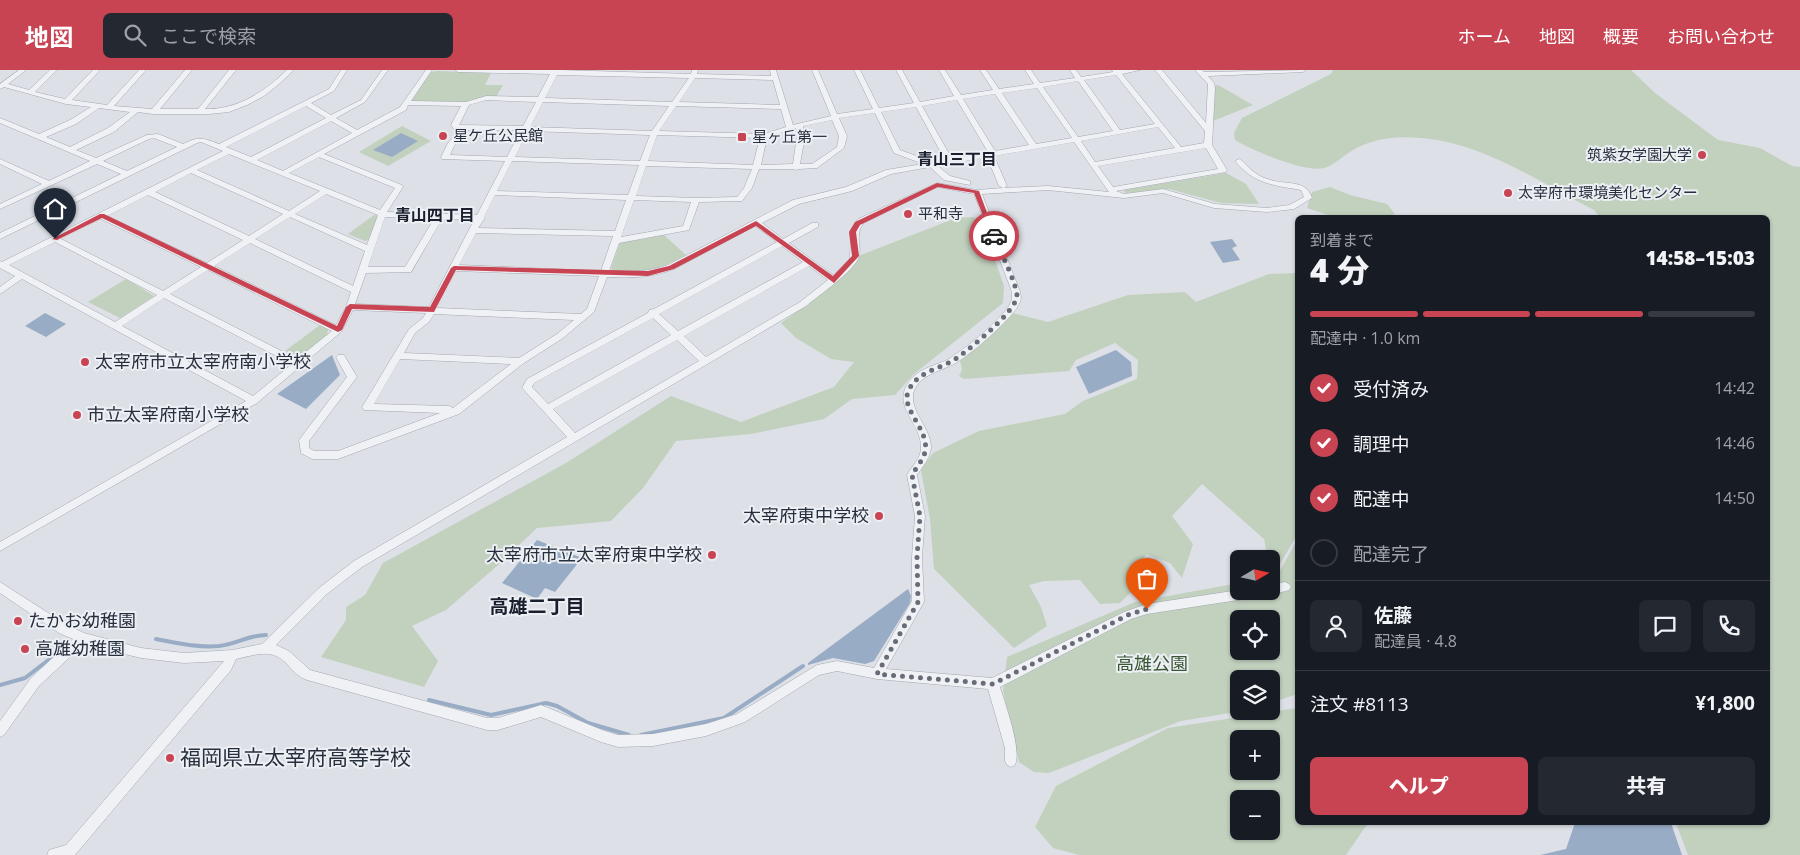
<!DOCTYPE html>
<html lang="ja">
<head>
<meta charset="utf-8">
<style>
  :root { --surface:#171b24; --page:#242831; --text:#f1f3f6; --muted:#9ea1a6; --line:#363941; --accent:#c94452 }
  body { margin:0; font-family:"Open Sans","Noto Sans JP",sans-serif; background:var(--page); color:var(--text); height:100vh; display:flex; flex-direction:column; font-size:19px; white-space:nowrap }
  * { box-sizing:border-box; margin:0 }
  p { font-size:16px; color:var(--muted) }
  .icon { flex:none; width:28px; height:28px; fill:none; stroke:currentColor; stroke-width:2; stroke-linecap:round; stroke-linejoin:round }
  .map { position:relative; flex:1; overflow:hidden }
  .panel { position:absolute; left:1295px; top:145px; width:475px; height:610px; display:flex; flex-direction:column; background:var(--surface); border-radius:8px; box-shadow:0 1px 4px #0004 }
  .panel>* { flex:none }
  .needle { width:32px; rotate:81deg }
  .fabs { position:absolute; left:1230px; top:480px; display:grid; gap:10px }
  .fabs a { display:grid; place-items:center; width:50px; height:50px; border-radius:8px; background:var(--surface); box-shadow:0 1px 4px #0004; font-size:25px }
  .pin { position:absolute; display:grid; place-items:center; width:42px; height:42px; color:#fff; margin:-51px -21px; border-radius:50% 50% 50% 0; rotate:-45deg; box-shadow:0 0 5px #0007 }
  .pin .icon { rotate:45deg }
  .courier { position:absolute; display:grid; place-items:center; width:50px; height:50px; margin:-25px; border:4px solid #c94452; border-radius:50%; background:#fff; color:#222; box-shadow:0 1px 6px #0007 }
  .overview em { font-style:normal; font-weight:800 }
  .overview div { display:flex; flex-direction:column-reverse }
  .overview { display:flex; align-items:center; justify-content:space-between; height:85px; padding:0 15px }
  h1 { font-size:32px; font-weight:800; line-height:38px }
  .bar { display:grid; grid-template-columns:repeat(4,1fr); gap:8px 5px; align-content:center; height:60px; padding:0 15px }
  .bar i { height:6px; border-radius:4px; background:var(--line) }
  .bar .current { background:var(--accent) }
  .bar p { grid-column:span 4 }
  .line { display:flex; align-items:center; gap:12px; padding:0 15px; border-top:1px solid var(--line) }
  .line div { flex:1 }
  .round { display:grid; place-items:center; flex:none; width:52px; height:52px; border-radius:8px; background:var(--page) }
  ol { padding:0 15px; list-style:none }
  li { display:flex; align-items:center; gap:15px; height:55px }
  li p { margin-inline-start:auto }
  li .icon { padding:5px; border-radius:50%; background:var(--accent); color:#fff; stroke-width:4 }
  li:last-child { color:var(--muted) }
  li i { width:28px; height:28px; border:2px solid var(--line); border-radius:50% }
  .action { display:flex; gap:10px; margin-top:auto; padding:10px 15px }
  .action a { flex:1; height:58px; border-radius:8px; background:var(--accent); color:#fff; font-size:20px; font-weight:800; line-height:58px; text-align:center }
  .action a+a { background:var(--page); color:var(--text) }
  header { display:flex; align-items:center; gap:30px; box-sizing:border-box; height:70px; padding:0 25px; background:var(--accent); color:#fff }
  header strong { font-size:24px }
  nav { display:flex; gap:28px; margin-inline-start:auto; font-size:18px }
  .search { width:350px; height:45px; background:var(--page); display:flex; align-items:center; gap:12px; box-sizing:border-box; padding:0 18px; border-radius:8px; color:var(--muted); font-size:19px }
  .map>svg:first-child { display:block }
</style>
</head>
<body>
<header>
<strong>地図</strong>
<div class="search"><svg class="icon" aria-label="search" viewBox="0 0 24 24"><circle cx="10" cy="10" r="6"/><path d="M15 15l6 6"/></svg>ここで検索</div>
<nav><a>ホーム</a><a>地図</a><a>概要</a><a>お問い合わせ</a></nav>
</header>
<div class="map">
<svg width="1800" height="785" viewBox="0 0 1800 785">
  <rect width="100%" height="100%" fill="#dde0e6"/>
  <path fill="#c2d0be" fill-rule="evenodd" d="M1333,0H1631L1655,23L1718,70L1760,78L1792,96L1800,97V785H1688L1676,753L1768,752V148L1600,147L1594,140C1540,112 1481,72 1420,68C1395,66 1372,68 1350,82C1343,86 1333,96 1324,98C1306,103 1251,80 1235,70L1234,63L1242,48L1331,4Z
    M437,1L491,3L485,15H503L496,27L469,32L413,31L410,29L431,2Z
    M1218,15L1253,35L1213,51L1215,16Z
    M402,56L431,71L388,96L359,82Z
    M1226,103L1246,114L1259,134L1221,133L1169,119L1126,123L1124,121V120Z
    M1330,117L1350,125L1387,134L1395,144L1383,148L1334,147L1307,138L1312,122Z
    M374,145L378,146L369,170L365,171L348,164Z
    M973,147L983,155L1004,216L1003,233L914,304L895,325L852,329L824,349L751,364L676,371L643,418L611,451L537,458L497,496L446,540L412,556L438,591L424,617L321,587L346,550V537L365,525L383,493L566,393L671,326L741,352L834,317L854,292L831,289L796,268L781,253L827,220L861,185L956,148Z
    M664,165L686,185C658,201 645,201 613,201L611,198L620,173Z
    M1297,203V465L1273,506L1271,489H1268L1264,469L1202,414L1172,446L1193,474L1182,508L1170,493L1146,484L1133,507L1132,521L1120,533L1100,534L1080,510L1044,511L1029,515L1041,537L1047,556L1014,578L934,499L930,449L921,400L933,383L979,361L1065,344L1083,331L1137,309L1138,290L1115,273L1076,290L1069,301L964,309L959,306L962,300L960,290L1012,243L1048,252L1128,225L1185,222L1196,232L1269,204Z
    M126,209L154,226L120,248L88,232Z
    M320,255L328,259L327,265L301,287L285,281Z
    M1297,470V624L1271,633V609H1239V641H1242L1181,651L1049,703L1034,702L1019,692L1003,621L1007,587L1135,532L1239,513V521H1271V507L1277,506ZM1239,549H1271V581H1239Z
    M1297,638L1298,752L1368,753L1346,785H1079L1053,778L1035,757L1056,716L1168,658ZM1239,669H1271V701H1239ZM1239,729H1271V761H1239Z"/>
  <path fill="#98acc6" d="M401,63L418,71L392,87L373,80Z
    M1232,169L1237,176L1232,178L1240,190L1223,193L1210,172Z
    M45,243L66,254L46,267L25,256Z
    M1116,280L1131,292L1132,306L1089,324L1076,297Z
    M332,285L340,305L306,339L277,324Z
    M537,470L582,488L555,522L545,518L537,529L502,513Z
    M908,519L911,526L910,533L874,591L865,594L833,588L808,595V593Z
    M1575,753H1671L1682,785H1540L1566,779Z"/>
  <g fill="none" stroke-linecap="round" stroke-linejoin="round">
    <path stroke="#98acc6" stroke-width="4" d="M156,569C177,573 198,578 219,576C236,574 249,565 266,565
      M0,615L25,608L64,578
      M429,630L491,645L546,633L557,636L588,653L629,665
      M641,665L724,648L803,596"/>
    <defs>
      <path id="minor" d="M19,0H26L8,14L29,20L50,0H57L35,22L65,29L93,0H100L72,30L107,35L139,0H146L114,36L152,39L185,0H192L160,39H198L229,0H236L205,39C237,40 264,22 287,0H294L279,14L264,26L247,35L229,42L209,44H153L138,42L114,62L76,80L96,88L147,65L158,64L183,74C199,66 203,68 219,74L329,19L341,0H347L334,21L311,33L331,45L361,30L382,0H388L365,32L336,48L357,60L400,37L426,0H432L411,31L466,32L486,26L538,27L550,4L458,2L455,0H559L691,4L692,0H698L697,4L771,6L770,0H776L793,55L831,46L812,0H818L837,44L873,39L854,0H860L879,38L914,33L896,0H902L920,32L954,26L939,0H945L961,25L993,20L980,0H986L999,19L1034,14L1025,0H1031L1040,13L1075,8L1070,0H1076L1081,7L1113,2L1112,0H1140L1122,4L1181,77L1204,73L1205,61L1155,0H1162L1206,53L1208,14L1195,0H1202L1204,2L1306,0L1303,2L1208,6L1214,13L1215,18L1212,75L1227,100L1226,102L1116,121L1124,124L1163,119L1215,134L1267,138L1289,135L1304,127L1301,120C1273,115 1254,114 1235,91L1239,89C1245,92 1248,98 1254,102C1258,105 1263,108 1268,109C1284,116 1306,108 1312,128L1294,139L1267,142L1214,138L1163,123L1124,128L1048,120L982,124L1019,219C1021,224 1022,229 1019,234C1012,249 970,285 954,294C943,300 927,303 918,314C901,335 932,356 931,378C930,388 922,398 917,405L925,446L922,487L924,532L886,599L992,608L1124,542L1147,534L1239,520L1271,521V515L1285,512L1289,514L1291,517L1289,520L1271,525L1268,524L1264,526L1147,544L1131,549L1000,617C1005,634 1022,679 1015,695L1011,697L1007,695L1005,691V678L988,619L877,609L837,601L819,605L745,652L706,666L653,676L618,677L601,672L541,647L498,660H487L307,610C299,607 294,602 288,595C272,577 256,585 236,589L231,600L75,785H47L49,780L66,775L224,591L184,593L141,588L84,574L39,616L4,665L0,667V651L31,608L73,569L59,563L0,523V512L67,555L84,563L141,578L184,583L232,580L262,574L319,518L354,491L567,367L524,320L522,318L527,309L648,243L649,240L654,239L777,172L755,156L674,199C650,208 632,208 607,207L594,242L563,268L524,293L459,344L338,389H312L301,383L299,370L347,307L336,287L338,285H344L357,307L309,371V378L314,381H338L440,343L364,340L362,337L364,334L409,259L423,248L426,243L353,240L341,262L257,333L0,481V472L246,331L22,209L0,224V217L15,206L0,198V191L2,192L223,81L201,72L197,73L0,169V163L121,104L97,94L0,139V134L42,114L0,94V89L49,111L90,91L0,53V48L39,64L70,50L91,37L66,34L4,17L0,19V14ZM557,5L689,8L672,32L545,28ZM1116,5L1155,54L1120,60L1084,10ZM695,8L773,10L780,35L679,32ZM1078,11L1113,61L1078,67L1043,17ZM1037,18L1072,68L1036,74L1002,23ZM995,24L1029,75L995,81L963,29ZM486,30L536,32L523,56L459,55L469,35ZM957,30L988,82L952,89L922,36ZM543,32L669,36L652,61L530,57ZM408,35L461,36L451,55L455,60H460L448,73L441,87L442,89L505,91L477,145L387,142L403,117L402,115L324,84L406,40ZM306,36L326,48L251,87L226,77ZM676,36L781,39L786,57L764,64L659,61ZM916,37L945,90L933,92L900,80L881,42ZM99,38L130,42L108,58L70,77L46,67L76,54ZM875,43L894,83L923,94L886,100L846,117L793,130L668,195C648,202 630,202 609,201L619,173L689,160L699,132L742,131L752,118L759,99H793L796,100L799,99L817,98L844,78L847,66L839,48ZM832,50L839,66L837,77L812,94H800L805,66L803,56ZM331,51L352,63L283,101L257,90ZM1158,57L1175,78L1095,92L1081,71ZM796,58L797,66L793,94L761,95L767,67ZM468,60H521L507,87L450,85L454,76ZM528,61L650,65L640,91L515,87ZM657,65L760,68L753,95L648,91ZM154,68L177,77L127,101L103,91L149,69ZM1074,72L1109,122L1048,116L1004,118L1007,116L994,86ZM1206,78L1218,99L1113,117L1098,96ZM229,84L320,121L289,141L197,100ZM319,87L395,118L380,140L289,103ZM987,87L999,116L1003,118L977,120L937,113L858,149L851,160L850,188L833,205L789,173L818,157V153H812L783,169L762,153L799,134L852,121L891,104L930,97L944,110L970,115V111L950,106L938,96ZM512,91L639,95L628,125L497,121ZM646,96L752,99L744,118L737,127L696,128L636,126ZM191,103L283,144L249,166L155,122ZM938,117L974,124L1011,219C1012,224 1013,229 1010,234C1003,248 962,282 947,290C936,295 922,298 913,307C887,335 922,351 921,378C921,388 912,396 907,405L915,446L912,487V531L874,598L837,591L817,595L737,644L706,654L653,664L618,665L602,660L541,635L498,648H487L310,600L289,581L276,575L327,524L362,497L806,236C818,226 854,201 859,187C862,175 854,164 864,153ZM326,124L378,145L367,175L295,144ZM148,125L243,170L207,193L107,146ZM495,125L626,130L615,161L478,158L485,148L484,147ZM634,130L691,132L683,156L621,167ZM290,147L365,181L353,216L255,169ZM385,147L434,149L405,197H368ZM101,149L201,197L163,221L61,169ZM442,149L474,150L429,237L355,234L366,203L411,202ZM476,163L613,166L601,201L459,195ZM55,172L157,225L115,252L9,195ZM250,173L351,222L346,237L336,255L214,196ZM782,176L803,192L678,261L659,244ZM809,196L828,210L800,232L706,287L684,266ZM208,200L332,261L297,289L170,224ZM456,201L599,206L587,239L581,244L437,238ZM164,228L292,294L253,326L122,256ZM434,244L574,250L557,264L519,288L404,283L415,263L429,252ZM653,248L671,265L548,334L532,317L534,313ZM677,270L699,291L575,363L553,339ZM400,289L511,294L453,338L449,336L374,334Z"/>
    </defs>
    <use href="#minor" stroke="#a3a7b0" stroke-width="1"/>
    <use href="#minor" fill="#eff1f5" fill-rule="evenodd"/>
  </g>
  <path fill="#c94452" d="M937,113L979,121L996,167L991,166L974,123L938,117L860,155L856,162L859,186L834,213L756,156L674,199L648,206L456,200L434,242L352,239L342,260L338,262L102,148L57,170L52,169L100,144H104L337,256L346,237L350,234L430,237L451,198L454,196L648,201L669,196L756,151L833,206L852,186L849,162L855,152Z"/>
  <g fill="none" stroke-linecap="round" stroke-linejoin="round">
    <path stroke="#676c78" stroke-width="5" stroke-dasharray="0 9" d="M994,166C999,179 1017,214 1017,226C1016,241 970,279 957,288C941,299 916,301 908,322C901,340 930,360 925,382C923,390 916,398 912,405L920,446L917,487L918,532L877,604L993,614L1128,545L1147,539"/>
  </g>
  <g fill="#c94452" stroke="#eceff4" stroke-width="2">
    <circle cx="443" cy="66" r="5"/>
    <rect x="737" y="62" width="10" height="10" rx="2.5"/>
    <circle cx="1702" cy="85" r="5"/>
    <circle cx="1508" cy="123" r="5"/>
    <circle cx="908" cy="144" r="5"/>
    <circle cx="85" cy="292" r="5"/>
    <circle cx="77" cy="345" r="5"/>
    <circle cx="879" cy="446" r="5"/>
    <circle cx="712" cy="485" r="5"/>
    <circle cx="18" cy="551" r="5"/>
    <circle cx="25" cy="579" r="5"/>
    <circle cx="170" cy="688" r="5"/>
  </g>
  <g text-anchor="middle" stroke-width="4" stroke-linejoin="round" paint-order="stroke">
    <g font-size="15" fill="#272e3c" stroke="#eceff4" text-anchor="start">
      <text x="453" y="71">星ケ丘公民館</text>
      <text x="752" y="72">星ヶ丘第一</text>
      <text x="1692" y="90" text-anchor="end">筑紫女学園大学</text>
      <text x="1518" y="128">太宰府市環境美化センター</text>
      <text x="918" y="149">平和寺</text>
    </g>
    <g font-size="16" font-weight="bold" fill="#191f2d" stroke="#eceff4">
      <text x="957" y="95">青山三丁目</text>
      <text x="435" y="151">青山四丁目</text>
    </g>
    <g font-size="18" fill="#272e3c" stroke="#eceff4" text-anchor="start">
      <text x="95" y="298">太宰府市立太宰府南小学校</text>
      <text x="87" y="351">市立太宰府南小学校</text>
      <text x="869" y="452" text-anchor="end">太宰府東中学校</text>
      <text x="702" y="491" text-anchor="end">太宰府市立太宰府東中学校</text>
      <text x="28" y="557">たかお幼稚園</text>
      <text x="35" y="585">高雄幼稚園</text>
    </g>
    <g font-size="18" fill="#3a5735" stroke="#eceff4">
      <text x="1152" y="600">高雄公園</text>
    </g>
    <g font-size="19" font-weight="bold" fill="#191f2d" stroke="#eceff4">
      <text x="537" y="543">高雄二丁目</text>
    </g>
    <g font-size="21" fill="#272e3c" stroke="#eceff4" text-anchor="start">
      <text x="180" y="695">福岡県立太宰府高等学校</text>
    </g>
  </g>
</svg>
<div class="fabs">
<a><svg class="needle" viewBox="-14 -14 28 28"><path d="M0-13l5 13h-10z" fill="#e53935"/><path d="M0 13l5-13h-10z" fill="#9ea1a6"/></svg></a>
<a><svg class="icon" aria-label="locate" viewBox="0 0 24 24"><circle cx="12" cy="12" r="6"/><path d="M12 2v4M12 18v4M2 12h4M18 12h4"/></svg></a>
<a><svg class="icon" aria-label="layers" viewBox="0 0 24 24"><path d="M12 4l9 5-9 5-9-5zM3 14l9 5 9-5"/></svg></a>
<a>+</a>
<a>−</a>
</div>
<div class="pin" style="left:1147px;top:539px;background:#ea580c"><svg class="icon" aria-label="bag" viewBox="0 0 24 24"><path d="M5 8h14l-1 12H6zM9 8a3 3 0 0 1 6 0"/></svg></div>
<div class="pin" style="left:55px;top:169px;background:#1f2937"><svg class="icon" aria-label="home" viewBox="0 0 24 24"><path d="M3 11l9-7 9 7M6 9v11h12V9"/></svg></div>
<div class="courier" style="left:994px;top:166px"><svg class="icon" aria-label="car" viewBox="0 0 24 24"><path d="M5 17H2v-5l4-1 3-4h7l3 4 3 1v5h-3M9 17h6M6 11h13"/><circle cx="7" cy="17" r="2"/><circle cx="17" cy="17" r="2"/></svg></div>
<section class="panel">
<div class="overview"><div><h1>4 分</h1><p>到着まで</p></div><em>14:58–15:03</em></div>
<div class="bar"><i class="current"></i><i class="current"></i><i class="current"></i><i></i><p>配達中 · 1.0 km</p></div>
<ol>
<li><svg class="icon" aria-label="check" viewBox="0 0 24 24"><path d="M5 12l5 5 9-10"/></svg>受付済み<p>14:42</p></li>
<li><svg class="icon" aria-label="check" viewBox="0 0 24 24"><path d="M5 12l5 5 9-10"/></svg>調理中<p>14:46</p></li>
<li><svg class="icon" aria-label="check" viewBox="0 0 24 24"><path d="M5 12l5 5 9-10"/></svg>配達中<p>14:50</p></li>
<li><i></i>配達完了</li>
</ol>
<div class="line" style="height:90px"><a class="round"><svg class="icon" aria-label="person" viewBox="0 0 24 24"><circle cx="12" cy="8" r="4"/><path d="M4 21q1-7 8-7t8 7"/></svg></a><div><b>佐藤</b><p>配達員 · 4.8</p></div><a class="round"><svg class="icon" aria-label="chat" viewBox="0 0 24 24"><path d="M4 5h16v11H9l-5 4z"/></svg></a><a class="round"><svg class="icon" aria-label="phone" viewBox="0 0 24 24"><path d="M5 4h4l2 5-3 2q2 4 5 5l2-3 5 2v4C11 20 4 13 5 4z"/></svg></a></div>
<div class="line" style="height:65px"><div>注文 #8113</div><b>¥1,800</b></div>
<div class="action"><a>ヘルプ</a><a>共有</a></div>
</section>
</div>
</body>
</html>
